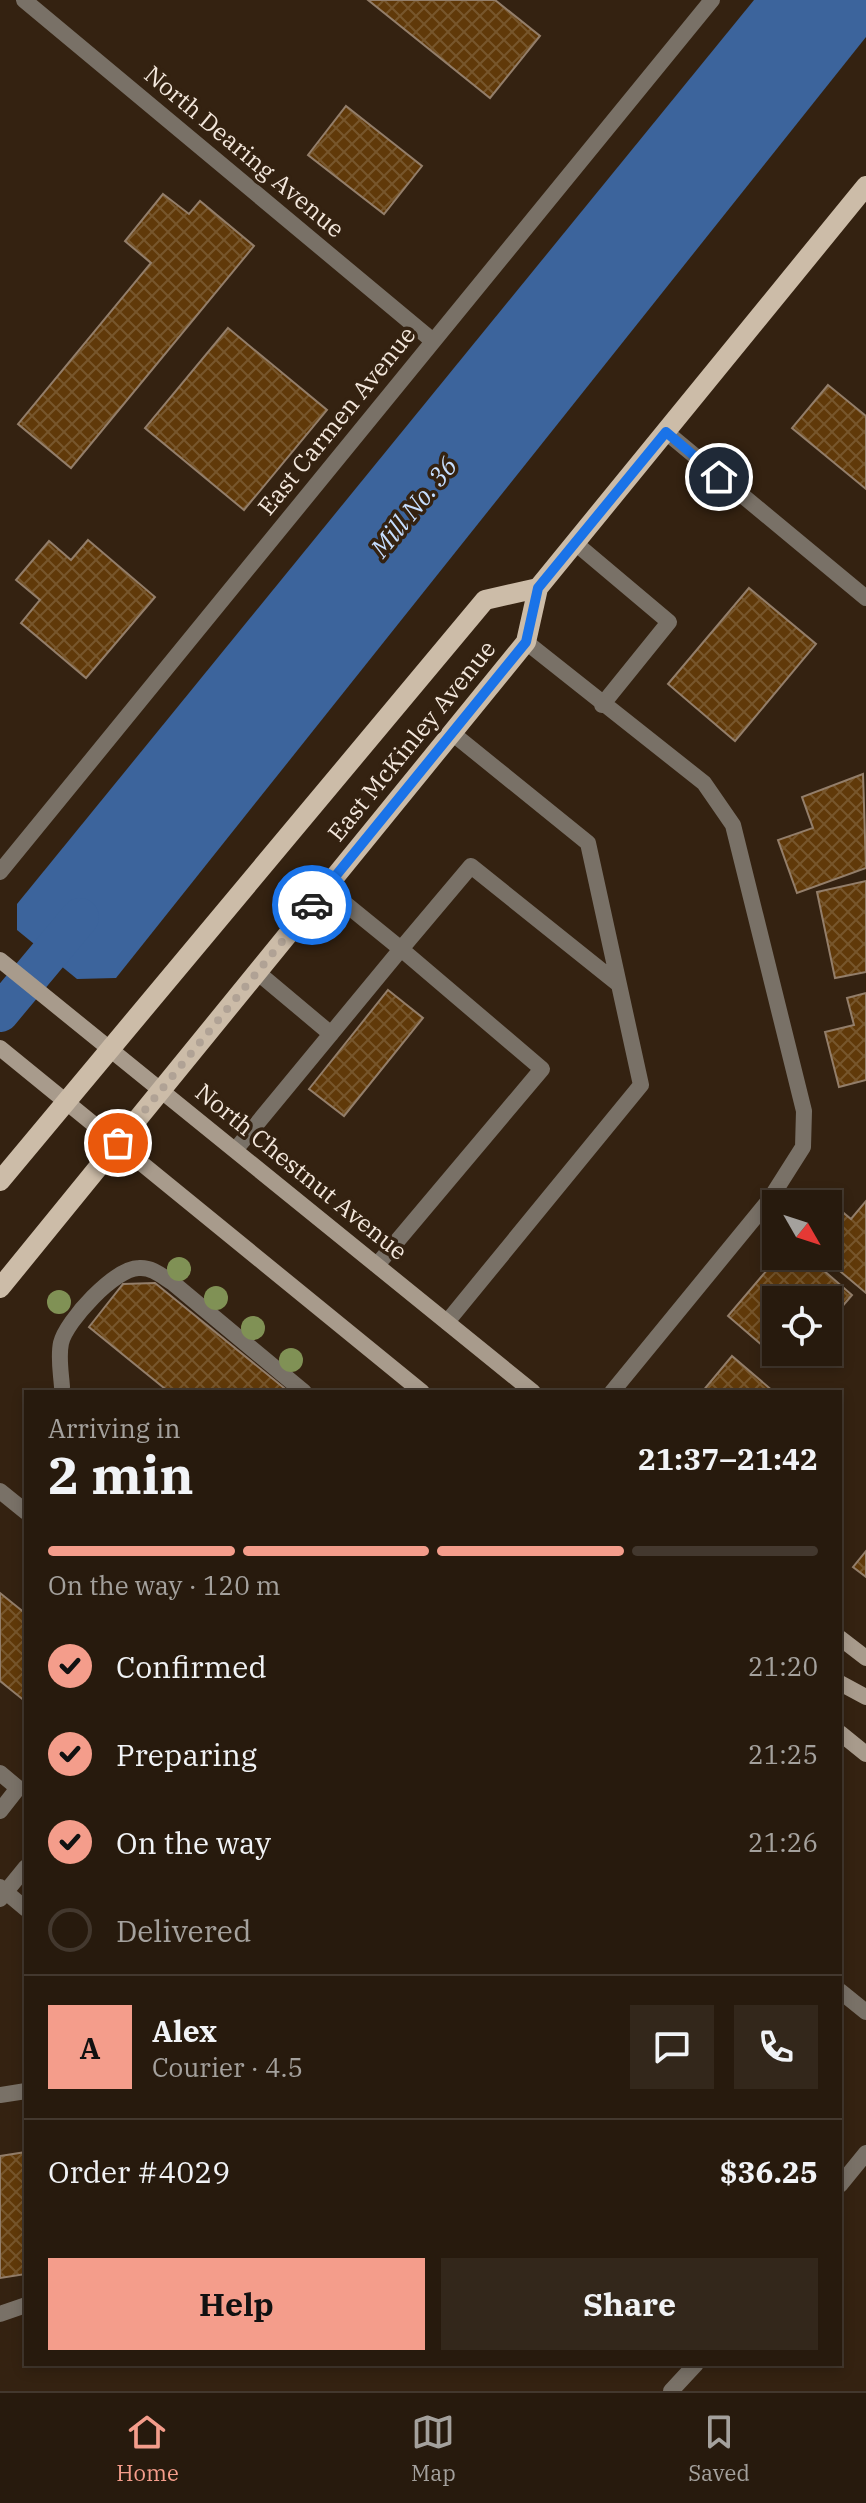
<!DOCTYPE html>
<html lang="en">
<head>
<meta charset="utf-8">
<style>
  :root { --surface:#271a0d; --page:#33271b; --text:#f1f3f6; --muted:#a4a19d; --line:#43382e; --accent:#f49d8b }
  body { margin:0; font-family:"IBM Plex Serif",serif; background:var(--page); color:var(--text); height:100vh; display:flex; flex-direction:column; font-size:30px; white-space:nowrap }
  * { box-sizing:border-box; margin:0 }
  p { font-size:26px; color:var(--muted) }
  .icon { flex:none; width:44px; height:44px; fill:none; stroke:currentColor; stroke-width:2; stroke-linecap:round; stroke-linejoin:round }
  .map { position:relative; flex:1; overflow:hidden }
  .panel { position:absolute; left:24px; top:1390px; width:818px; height:976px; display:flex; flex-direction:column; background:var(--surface); border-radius:0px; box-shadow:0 4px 12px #0003,0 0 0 2px var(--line) }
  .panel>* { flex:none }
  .needle { width:52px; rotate:129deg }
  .tools { position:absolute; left:762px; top:1190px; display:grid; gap:16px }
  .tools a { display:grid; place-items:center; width:80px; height:80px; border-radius:0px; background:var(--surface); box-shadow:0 4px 12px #0003,0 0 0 2px var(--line); font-size:40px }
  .pin { position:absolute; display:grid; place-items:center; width:68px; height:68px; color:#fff; margin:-34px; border:4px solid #fff; border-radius:50%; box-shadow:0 2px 8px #0007 }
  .courier { position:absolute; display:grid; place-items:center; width:80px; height:80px; margin:-40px; border:6px solid #1a73e8; border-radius:50%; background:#fff; color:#222; box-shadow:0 2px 10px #0007 }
  .summary em { font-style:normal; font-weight:700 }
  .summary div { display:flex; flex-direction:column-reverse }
  .summary { display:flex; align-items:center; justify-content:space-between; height:136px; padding:0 24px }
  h1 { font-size:52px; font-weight:700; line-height:60px }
  .bar { display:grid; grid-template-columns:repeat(4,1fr); gap:12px 8px; align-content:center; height:96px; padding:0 24px }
  .bar i { height:10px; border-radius:6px; background:var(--line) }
  .bar .current { background:var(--accent) }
  .bar p { grid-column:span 4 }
  .line { display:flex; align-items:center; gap:20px; padding:0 24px; border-top:2px solid var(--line) }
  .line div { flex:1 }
  .round { display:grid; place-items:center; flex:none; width:84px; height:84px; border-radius:0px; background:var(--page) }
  ol { padding:0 24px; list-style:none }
  li { display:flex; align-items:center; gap:24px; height:88px }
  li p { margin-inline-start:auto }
  li .icon { padding:8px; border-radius:50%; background:var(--accent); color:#111; stroke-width:4 }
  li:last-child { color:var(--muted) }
  li i { width:44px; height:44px; border:4px solid var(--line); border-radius:50% }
  .cta { display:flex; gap:16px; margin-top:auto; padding:16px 24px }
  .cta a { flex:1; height:92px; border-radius:0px; background:var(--accent); color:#111; font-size:32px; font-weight:700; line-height:92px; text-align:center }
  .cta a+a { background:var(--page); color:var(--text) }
  .menu { display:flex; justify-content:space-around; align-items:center; height:112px; border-top:2px solid var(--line); background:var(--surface); font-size:22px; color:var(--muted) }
  .menu a { display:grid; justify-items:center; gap:4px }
  .menu .current { color:var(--accent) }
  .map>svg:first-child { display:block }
</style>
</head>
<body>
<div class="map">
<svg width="866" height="2391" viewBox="0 0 866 2391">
  <defs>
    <pattern id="building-cross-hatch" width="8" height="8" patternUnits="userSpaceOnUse" patternTransform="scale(2)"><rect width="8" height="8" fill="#603909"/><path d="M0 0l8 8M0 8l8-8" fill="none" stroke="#77562c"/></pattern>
  </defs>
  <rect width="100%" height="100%" fill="#342211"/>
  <path fill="#3c649c" d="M754,0H866V37L116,978L77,979L17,930V904Z"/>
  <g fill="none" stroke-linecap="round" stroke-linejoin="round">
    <path stroke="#3c649c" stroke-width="38" d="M0,1013L80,917"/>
  </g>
  <path fill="url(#building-cross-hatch)" stroke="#937e6a" stroke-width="2" d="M368,0H495L540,36L490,98Z
    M346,106L422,166L384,214L308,155Z
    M163,194L189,214L200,201L254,246L71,468L18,424L151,263L125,241Z
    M228,328L327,410L244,510L145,428Z
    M828,385L866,416V489L792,428Z
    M88,540L155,597L86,678L21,623L40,600L16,580L49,541L71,560Z
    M749,588L816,644L735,741L668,684Z
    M863,774L866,868L797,893L778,840L813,828L802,797Z
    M866,881V972L835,978L817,892Z
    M388,990L423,1018L344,1116L309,1089Z
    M866,993V1080L839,1087L825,1032L854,1025L847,998Z
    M866,1201V1293L822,1256H828V1225L840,1210L851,1219Z
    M779,1256H807L852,1295L828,1323V1300H776V1352H782L777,1358L728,1316Z
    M155,1283L289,1392H169L89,1327L123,1284Z
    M732,1356L774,1392H702Z
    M866,1551V1577L853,1567Z
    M0,1593L26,1614V1702L0,1681Z
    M26,2152V2274L0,2278V2156Z"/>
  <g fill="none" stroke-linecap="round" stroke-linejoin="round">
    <path stroke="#797167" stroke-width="16" d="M574,542L669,622L602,705
      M526,642L704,783L733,825L804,1111L803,1147L770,1199L612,1392
      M326,888L401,949L471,866L617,983
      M257,972L331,1034
      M236,1149L401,949L542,1069L377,1265
      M447,1322L641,1085L588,843L452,733
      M62,1387C61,1373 58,1357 61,1343C66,1321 115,1268 139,1268C152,1267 162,1276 173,1283L304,1392
      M0,1491L26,1512
      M0,1773L18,1788L0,1811
      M0,1887L26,1909
      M0,1899L26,1867
      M840,1991L866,2012
      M0,2095L26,2091
      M0,2314L26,2305"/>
    <path stroke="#797167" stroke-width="16" d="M24,0L433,341
      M666,432L866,598
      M0,872L712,0
      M840,2185L866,2153
      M671,2391L696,2364"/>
    <path stroke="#a89b8c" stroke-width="16" d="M0,960L533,1392
      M0,1048L422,1392
      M840,1638L866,1658
      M840,1683L866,1697
      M840,1733L866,1754"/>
    <path stroke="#ccbca8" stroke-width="20" d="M0,1181L485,600L538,588
      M0,1288L526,642L538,588L866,186"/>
  </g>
  <g fill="#809155">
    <circle cx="179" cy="1269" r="12"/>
    <circle cx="216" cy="1298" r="12"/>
    <circle cx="59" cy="1302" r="12"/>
    <circle cx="253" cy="1328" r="12"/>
    <circle cx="291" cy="1360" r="12"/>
  </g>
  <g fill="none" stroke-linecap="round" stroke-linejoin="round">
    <path stroke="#b0a295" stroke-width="8" stroke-dasharray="0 14.4" d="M118,1143L312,905"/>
    <path stroke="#1a73e8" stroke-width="10" d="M312,905L526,642L538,588L666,432L719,477"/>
  </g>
  <g text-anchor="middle" stroke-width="7" stroke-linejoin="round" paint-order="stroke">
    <g font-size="24" fill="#f3e7dc" stroke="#342211">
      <text transform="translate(244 152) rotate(40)" y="8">North Dearing Avenue</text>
      <text transform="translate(337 421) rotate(-51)" y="8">East Carmen Avenue</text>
      <text transform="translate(412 741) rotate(-51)" y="8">East McKinley Avenue</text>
      <text transform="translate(301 1172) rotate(39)" y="8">North Chestnut Avenue</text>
    </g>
    <g font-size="26" font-style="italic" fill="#c6deff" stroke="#342211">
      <text transform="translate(414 507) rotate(-51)" y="9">Mill No. 36</text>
    </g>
  </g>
</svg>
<div class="tools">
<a><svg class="needle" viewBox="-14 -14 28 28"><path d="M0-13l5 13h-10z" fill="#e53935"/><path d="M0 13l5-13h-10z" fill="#a4a19d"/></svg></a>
<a><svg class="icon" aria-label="locate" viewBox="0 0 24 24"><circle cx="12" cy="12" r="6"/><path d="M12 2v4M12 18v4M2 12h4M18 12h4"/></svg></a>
</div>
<div class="pin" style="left:118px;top:1143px;background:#ea580c"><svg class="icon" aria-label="bag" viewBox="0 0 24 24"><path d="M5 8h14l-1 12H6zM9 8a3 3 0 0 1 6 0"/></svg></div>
<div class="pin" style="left:719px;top:477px;background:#1f2937"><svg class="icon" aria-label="home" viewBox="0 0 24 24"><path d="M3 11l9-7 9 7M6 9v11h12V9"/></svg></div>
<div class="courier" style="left:312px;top:905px"><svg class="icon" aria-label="car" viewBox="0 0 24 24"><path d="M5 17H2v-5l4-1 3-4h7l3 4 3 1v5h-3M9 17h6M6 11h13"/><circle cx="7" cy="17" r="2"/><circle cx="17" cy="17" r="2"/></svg></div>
<section class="panel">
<div class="summary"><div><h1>2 min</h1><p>Arriving in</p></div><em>21:37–21:42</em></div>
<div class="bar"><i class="current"></i><i class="current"></i><i class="current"></i><i></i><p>On the way · 120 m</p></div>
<ol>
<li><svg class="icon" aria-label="check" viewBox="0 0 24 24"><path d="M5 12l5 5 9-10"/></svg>Confirmed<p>21:20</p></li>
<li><svg class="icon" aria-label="check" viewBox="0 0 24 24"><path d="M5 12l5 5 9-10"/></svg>Preparing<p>21:25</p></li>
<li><svg class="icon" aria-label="check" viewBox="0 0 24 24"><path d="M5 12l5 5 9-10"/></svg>On the way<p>21:26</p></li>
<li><i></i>Delivered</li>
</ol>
<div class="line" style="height:144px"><b class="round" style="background:var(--accent);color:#111">A</b><div><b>Alex</b><p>Courier · 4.5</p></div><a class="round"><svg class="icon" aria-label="chat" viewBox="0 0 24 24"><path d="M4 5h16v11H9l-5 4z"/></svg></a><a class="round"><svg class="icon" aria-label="phone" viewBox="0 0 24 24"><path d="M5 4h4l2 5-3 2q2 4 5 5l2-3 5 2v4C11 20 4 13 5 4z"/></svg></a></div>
<div class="line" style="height:104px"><div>Order #4029</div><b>$36.25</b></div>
<div class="cta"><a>Help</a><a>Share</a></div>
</section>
</div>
<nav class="menu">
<a class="current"><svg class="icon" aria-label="home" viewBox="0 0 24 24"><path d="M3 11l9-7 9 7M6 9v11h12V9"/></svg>Home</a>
<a><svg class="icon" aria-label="map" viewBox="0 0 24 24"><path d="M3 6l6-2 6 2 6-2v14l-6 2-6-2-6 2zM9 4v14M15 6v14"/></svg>Map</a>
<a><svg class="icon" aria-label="saved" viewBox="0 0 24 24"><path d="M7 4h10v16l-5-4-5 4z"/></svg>Saved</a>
</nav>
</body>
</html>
